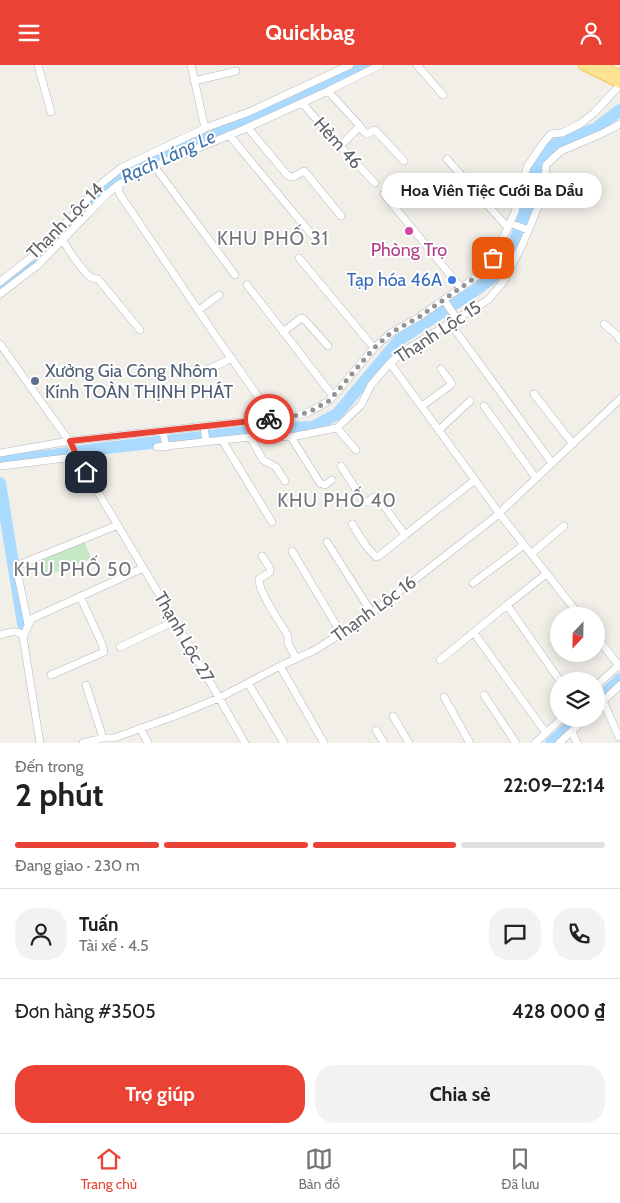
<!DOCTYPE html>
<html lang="vi">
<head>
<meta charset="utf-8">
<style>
  :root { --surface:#fff; --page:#f2f2f2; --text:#202124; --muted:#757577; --line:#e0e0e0; --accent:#ea4335 }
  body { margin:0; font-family:Cabin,sans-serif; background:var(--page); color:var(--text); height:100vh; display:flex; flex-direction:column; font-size:19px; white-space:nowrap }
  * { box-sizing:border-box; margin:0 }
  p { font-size:16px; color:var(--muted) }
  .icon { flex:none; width:28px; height:28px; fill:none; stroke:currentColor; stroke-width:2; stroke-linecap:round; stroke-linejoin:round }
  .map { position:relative; height:678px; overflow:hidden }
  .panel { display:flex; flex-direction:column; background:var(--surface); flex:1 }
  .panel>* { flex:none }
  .needle { width:32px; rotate:202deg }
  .controls { position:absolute; left:550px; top:542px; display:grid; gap:10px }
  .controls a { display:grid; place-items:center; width:55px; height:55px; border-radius:50%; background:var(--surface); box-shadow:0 2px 12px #0003; font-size:25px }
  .pin { position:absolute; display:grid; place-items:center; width:42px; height:42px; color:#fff; margin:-21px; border-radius:10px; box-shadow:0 2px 8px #0006 }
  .courier { position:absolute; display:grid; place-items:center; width:50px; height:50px; margin:-25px; border:4px solid #ea4335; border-radius:50%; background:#fff; color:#222; box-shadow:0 1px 6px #0007 }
  .bubble { position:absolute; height:35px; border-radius:18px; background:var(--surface); box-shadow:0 2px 12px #0003; font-size:16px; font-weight:700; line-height:35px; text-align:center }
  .headline em { font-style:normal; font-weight:700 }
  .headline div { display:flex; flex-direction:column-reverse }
  .headline { display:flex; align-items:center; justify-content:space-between; height:85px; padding:0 15px }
  h1 { font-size:32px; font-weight:700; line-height:38px }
  .bar { display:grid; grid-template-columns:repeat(4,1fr); gap:8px 5px; align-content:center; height:60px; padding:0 15px }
  .bar i { height:6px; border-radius:4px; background:var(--line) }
  .bar .current { background:var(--accent) }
  .bar p { grid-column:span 4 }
  .line { display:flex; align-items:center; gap:12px; padding:0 15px; border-top:1px solid var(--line) }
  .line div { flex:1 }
  .round { display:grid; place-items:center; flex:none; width:52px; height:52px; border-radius:20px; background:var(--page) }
  .primary-button { display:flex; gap:10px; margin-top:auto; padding:10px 15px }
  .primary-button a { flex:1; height:58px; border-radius:20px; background:var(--accent); color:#fff; font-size:20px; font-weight:700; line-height:58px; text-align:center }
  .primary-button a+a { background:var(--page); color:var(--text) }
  header { display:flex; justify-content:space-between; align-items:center; height:65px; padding:0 15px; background:var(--accent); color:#fff; font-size:22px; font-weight:700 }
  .dock { display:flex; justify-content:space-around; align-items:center; height:70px; border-top:1px solid var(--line); background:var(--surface); font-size:14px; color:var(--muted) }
  .dock a { display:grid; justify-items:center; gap:2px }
  .dock .current { color:var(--accent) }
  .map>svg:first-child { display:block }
</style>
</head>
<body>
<header><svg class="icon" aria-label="menu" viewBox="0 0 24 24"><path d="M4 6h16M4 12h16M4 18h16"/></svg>Quickbag<svg class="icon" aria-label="person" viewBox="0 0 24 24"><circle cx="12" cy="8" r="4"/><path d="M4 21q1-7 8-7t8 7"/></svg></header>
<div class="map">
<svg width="620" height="678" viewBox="0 0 620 678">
  <rect width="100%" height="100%" fill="#f1efe8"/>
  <path fill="#c5e8c5" d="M84,476L91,493L47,511L40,494Z"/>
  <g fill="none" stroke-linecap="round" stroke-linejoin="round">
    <path stroke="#aadaff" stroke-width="12" d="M0,226L46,186L101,127L122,111L321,23L367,0
      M0,397L98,384L281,363L313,362L337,349L399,275L476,225L497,209L516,173L532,128L537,101L545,86L561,76L595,64L620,45
      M0,418L23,559
      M596,637L620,614
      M551,678L578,654"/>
    <defs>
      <path id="minor" d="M38,0L51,47
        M191,0L205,63
        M417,0L443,30
        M194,16L236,6
        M328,26L360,61L340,81
        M302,38L340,81L375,118
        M360,61L364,67L367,69L375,65L376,66L404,96
        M248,63L288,111L293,112L304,106L306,108L341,151
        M229,70L312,170
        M447,94L508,163
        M155,102L235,210
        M384,129L461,223
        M510,158L528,165
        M63,174C65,182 84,207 90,212C92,213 96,214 98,214L140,265
        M299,193L374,283
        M0,217L44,182L102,118L121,103L205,63L249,47L350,0
        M247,220L333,331
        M0,229L38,200L107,129L118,120
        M444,235L457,254
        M199,245L219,230
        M450,258L552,398
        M604,259L617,270L620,275
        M283,267L301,253L304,254L328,281
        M0,279L69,376L77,392L175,556L245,678
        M390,298L499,448L580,551
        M191,305L193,309L197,310L232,293
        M534,329L573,379
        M422,341L452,319L441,304
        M484,341L536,413
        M274,354L217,273L119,128L118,120L162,98L242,65L328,26L380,0
        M204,362L206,377
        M337,363L356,385
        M439,365L470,336
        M163,367L166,382
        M250,372L263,395L276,402L285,416
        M291,372L320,418L325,420L332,415
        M222,375L272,457
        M157,382L261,371L291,372L337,363L361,340L371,320L390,298L404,286L488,235L504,216L523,178L544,128L546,100L561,86L601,69L620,59
        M0,388L69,376L294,351L309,347L329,336L374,283L392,267L419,252L486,205L502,175L515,147L527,102L544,77L551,69L562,68L580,59L594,48L620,20
        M2,401L82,391
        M341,401L364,437H367L374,432L379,434L405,470L475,415
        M352,459L366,481L376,492L379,491L405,470
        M327,477L372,548
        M292,486L341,568
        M531,489L564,461
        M262,491L270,503V507L259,514C258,527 280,557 288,571V578L296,593
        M473,518L524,480
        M507,540L546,509
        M28,559L16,501L118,460
        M474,568L546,668
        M0,570C8,568 18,563 23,572
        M596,571L620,602
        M120,582L175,556
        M440,595L507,540L560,616
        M280,601L324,678
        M51,610L104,587L102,579L80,531
        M248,618L284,678
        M86,620L103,673
        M596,621L620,599
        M484,630L516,678
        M444,632L470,678
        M603,636L619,672
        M596,643L620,620
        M393,651L409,678
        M140,663L148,678
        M376,665L384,678
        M572,667L577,678
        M40,678L23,572L31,554L143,503
        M83,678L103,673H114L175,651L219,633L280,601L315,585L364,554L494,453L620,334
        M535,678L561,654
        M559,678L585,654"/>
      <path id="highway" d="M583,0L620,18
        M599,0L620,10"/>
    </defs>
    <use href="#minor" stroke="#b5b8bc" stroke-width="8"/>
    <use href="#highway" stroke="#f9ab00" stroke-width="11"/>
    <use href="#minor" stroke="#fff" stroke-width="7"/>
    <use href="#highway" stroke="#fde293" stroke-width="10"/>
  </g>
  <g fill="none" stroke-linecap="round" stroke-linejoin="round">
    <path stroke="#929495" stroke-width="5" stroke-dasharray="0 9" d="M269,354L294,351L309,347L329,336L374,283L392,267L419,252L486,205L493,193"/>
    <path stroke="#ea4335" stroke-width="6" d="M86,407L77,392L70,376L269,354"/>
  </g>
  <circle fill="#d1479c" stroke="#fff" stroke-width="2" cx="409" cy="166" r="5"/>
  <circle fill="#3f7fe0" stroke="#fff" stroke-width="2" cx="452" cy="215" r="5"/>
  <circle fill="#5c6f8a" stroke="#fff" stroke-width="2" cx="35" cy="316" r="5"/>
  <g text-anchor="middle" stroke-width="4" stroke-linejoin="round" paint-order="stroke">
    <g font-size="18" fill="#5f6368" stroke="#fff">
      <text transform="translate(338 78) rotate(48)" y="6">Hẻm 46</text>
      <text transform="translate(65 156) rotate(-45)" y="6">Thạnh Lộc 14</text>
      <text transform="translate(438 267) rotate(-33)" y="6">Thạnh Lộc 15</text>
      <text transform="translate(374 544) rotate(-36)" y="6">Thạnh Lộc 16</text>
      <text transform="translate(184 572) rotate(60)" y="6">Thạnh Lộc 27</text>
    </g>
    <g font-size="18" fill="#b23c85" stroke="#fff">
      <text x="409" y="191">Phòng Trọ</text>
    </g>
    <g font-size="18" fill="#366cbe" stroke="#fff" text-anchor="end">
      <text x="442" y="221">Tạp hóa 46A</text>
    </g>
    <g font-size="18" fill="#4e5e75" stroke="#fff" text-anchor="start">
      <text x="45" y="312">Xưởng Gia Công Nhôm<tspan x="45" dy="21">Kính TOÀN THỊNH PHÁT</tspan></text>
    </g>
    <g font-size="19" font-style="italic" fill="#4174aa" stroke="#fff">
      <text transform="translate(168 91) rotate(-25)" y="7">Rạch Láng Le</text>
    </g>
    <g font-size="19" letter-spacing="1" fill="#70757a" stroke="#fff">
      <text x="273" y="180">KHU PHỐ 31</text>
      <text x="337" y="442">KHU PHỐ 40</text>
      <text x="73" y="511">KHU PHỐ 50</text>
    </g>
  </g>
</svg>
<div class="controls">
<a><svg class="needle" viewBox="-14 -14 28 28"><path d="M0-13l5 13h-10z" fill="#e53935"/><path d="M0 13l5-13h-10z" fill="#757577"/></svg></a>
<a><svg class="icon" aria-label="layers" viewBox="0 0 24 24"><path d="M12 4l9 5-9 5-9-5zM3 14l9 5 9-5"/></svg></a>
</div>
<div class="pin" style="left:493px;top:193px;background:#ea580c"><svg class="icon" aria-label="bag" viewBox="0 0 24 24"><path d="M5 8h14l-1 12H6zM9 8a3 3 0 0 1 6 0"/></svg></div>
<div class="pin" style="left:86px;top:407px;background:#1f2937"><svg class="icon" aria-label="home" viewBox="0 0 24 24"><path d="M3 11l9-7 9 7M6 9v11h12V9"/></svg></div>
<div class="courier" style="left:269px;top:354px"><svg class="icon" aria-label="bike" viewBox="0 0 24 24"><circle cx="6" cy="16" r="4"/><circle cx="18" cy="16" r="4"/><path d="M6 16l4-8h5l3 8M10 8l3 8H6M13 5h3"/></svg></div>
<div class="bubble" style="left:382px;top:108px;width:220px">Hoa Viên Tiệc Cưới Ba Dẩu</div>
</div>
<section class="panel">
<div class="headline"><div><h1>2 phút</h1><p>Đến trong</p></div><em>22:09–22:14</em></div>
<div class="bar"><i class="current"></i><i class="current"></i><i class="current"></i><i></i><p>Đang giao · 230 m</p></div>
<div class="line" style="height:90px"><a class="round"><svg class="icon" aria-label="person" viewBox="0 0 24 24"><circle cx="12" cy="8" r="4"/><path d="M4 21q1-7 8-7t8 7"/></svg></a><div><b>Tuấn</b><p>Tài xế · 4.5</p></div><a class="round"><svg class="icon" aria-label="chat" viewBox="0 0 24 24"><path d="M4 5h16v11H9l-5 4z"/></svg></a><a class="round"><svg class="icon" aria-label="phone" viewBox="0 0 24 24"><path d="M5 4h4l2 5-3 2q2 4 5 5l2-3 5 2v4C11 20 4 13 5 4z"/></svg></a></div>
<div class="line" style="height:65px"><div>Đơn hàng #3505</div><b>428 000 ₫</b></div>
<div class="primary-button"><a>Trợ giúp</a><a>Chia sẻ</a></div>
</section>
<nav class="dock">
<a class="current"><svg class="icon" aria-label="home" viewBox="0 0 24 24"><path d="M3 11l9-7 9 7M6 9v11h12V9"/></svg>Trang chủ</a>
<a><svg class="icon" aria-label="map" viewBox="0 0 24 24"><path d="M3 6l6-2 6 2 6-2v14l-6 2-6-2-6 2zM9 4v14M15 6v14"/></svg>Bản đồ</a>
<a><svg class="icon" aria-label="saved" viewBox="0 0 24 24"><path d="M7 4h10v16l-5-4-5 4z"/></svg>Đã lưu</a>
</nav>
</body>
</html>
